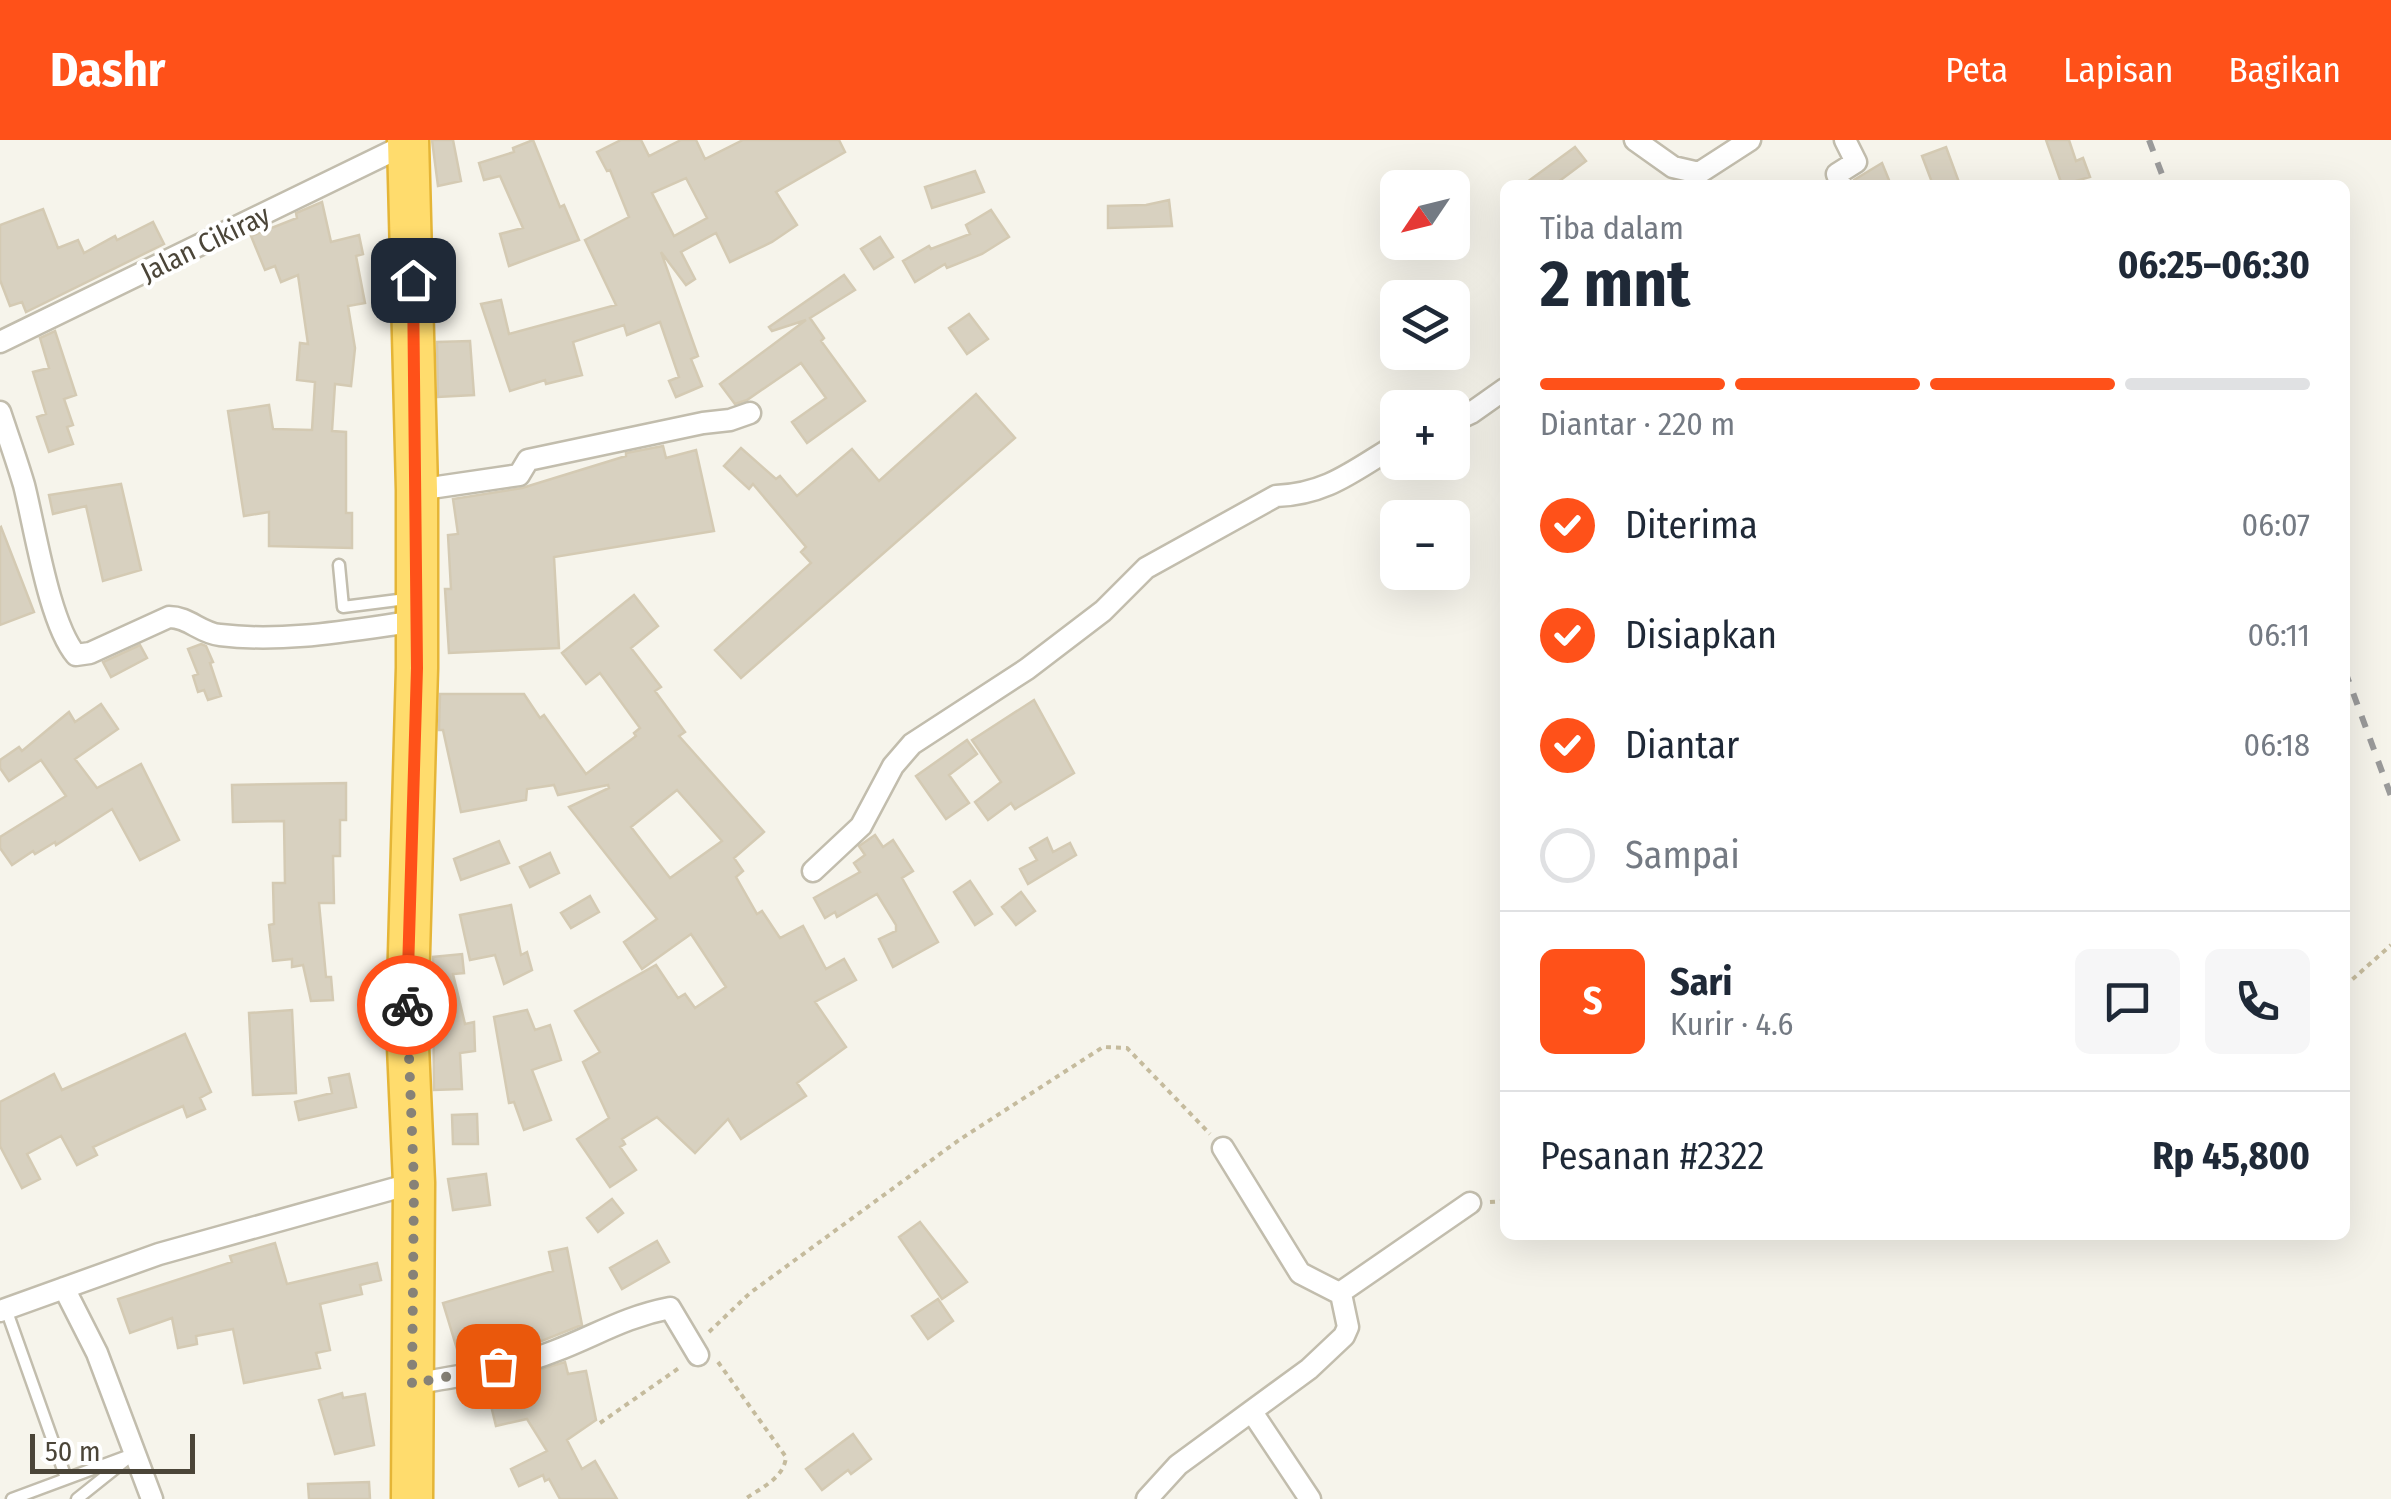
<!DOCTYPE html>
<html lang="id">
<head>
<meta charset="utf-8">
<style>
  :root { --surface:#fff; --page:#f6f6f7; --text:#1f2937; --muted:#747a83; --line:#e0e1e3; --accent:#ff5119 }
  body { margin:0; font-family:"Fira Sans Condensed",sans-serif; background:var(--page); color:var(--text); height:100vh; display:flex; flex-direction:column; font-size:38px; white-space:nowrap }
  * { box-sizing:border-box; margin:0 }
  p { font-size:32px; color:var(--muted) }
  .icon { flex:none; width:55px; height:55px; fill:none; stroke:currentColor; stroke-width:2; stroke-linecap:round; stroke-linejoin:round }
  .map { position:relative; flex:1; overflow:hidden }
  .side { position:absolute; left:1500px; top:40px; width:850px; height:1060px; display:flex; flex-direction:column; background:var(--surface); border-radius:15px; box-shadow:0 10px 40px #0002 }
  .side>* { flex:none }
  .needle { width:65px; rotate:235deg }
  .tools { position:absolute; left:1380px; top:30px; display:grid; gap:20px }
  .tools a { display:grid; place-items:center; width:90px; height:90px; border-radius:15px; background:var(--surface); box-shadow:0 10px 40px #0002; font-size:50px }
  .scale { position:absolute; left:30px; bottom:25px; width:165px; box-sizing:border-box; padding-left:10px; border:5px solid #4b4538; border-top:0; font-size:28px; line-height:35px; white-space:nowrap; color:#4b4538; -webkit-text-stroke:8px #fff; paint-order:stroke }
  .pin { position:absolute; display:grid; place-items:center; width:85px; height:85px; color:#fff; margin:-42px; border-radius:20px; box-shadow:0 5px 15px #0006 }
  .courier { position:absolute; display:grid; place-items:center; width:100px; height:100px; margin:-50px; border:8px solid #ff5119; border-radius:50%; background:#fff; color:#222; box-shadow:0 2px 12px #0007 }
  .summary em { font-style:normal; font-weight:700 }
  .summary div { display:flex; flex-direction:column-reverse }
  .summary { display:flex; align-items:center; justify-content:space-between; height:170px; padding:0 40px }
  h1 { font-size:65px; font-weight:700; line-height:75px }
  .bar { display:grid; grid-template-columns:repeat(4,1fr); gap:15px 10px; align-content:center; height:120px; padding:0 40px }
  .bar i { height:12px; border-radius:8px; background:var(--line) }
  .bar .selected { background:var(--accent) }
  .bar p { grid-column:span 4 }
  .line { display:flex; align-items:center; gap:25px; padding:0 40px; border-top:2px solid var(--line) }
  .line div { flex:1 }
  .round { display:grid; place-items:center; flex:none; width:105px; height:105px; border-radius:15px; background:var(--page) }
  ol { padding:0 40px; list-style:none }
  li { display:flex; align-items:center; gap:30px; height:110px }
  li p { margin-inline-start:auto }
  li .icon { padding:10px; border-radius:50%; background:var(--accent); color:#fff; stroke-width:4 }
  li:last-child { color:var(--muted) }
  li i { width:55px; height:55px; border:5px solid var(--line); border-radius:50% }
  header { display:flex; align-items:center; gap:60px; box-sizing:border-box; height:140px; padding:0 50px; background:var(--accent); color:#fff }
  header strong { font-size:48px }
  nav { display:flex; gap:55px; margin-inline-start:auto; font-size:35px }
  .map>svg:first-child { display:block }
</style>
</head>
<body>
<header>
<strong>Dashr</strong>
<nav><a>Peta</a><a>Lapisan</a><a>Bagikan</a></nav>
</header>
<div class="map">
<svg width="2391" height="1359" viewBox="0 0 2391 1359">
  <rect width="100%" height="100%" fill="#f6f4eb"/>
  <path fill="#d8d1c0" stroke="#d4cab3" stroke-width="2.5" fill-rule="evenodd" d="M432,0H453L461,41L438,46Z
    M533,0L560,67L564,65L579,100L509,126L500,94L523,88L500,36L484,40L479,23L514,12L513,8Z
    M621,0H641L649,16L681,0H696L705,19L743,0H839L845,12L776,52L797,85L772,102L730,122L716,93L681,112L695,139L686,145L661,112L698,216L691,219L702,246L676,257L669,241L679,237L660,182L627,195L624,185L573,202L582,235L546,244L545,240L510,251L481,164L501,160L509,194L616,165L585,100L629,77L610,30L607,31L597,12ZM686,38L707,78L674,96L652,53Z
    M2046,0H2069L2076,21L2083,18L2090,37L2062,45Z
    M1575,7L1586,21L1554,45H1523Z
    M1946,7L1960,45H1933L1922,16Z
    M1882,23L1891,45H1854V40Z
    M975,31L984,52L932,68L925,47Z
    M1169,60L1172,86L1108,88V66L1146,65Z
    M322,62L331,102L359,95L363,114L356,116L365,163L348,166L355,208L351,246L335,244L332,291L346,292V373H352V408L269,406V372L244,376L228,271L269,265L273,289L312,290L315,242L297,240L300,203L308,204L298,135L281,142L275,126L265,130L251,96L297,78L296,73Z
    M43,69L58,108L78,100L84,113L115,96L117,100L153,82L164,104L26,172L22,162L10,166L0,140V85Z
    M991,70L1009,97L982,114L947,128L945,124L915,142L903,121L929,106L931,109L970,94L966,85Z
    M880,97L893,117L874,129L861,109Z
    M844,135L855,150L810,178L824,198L821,201L865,261L807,303L792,282L826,258L801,223L747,260L735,264L720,244L806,180L772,191L769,187Z
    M969,174L988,199L967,214L949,188Z
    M55,191L76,255L64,259L73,285L67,287L73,304L49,312L37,277L46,274L33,232L49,228L40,198Z
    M470,201L474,255L438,257L437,202Z
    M976,254L1015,298L741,538L715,510L811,423L801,412L806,407L753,344L749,349L724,326L741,308L776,339L780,336L797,356L852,309L879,341Z
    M663,306L666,318L696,310L714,391L554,417L559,508L449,513L445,449H451L448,395L458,394L453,359L522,348L626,316V313Z
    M121,344L141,430L103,441L86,366L53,374L49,355Z
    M1,387L34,472L0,485V388Z
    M634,455L658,486L631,508L661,547L655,551L685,592L679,596L764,692L734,718L743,731L736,737L757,774L762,771L780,798L803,786L826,829L844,819L856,840L815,862L846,907L797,943L806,956L741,999L728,979L695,1013L657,977L622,999L625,1004L620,1007L636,1030L610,1047L577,999L609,978L583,922L600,912L575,871L656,825L678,858L685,854L695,868L726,847L691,794L642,829L624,802L657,779L569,667L609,648L608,645L558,655L554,645L527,649L526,660L461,672L443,590H439L440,554H524L540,578L544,575L586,634L636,596L634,593L640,588L600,533L586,544L562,513ZM677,650L722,701L670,738L631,687Z
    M201,504L206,506L213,522L210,523L221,556L208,560L204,550L198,552L193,536L198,534L188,509Z
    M140,505L147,518L111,537L103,522Z
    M1034,560L1074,633L1015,669L1011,663L988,680L975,662L1001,642L972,600Z
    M101,564L118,589L75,619L97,648L141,624L179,700L140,720L112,669L56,705L55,702L35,714L33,711L12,725L0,708V697L66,656L41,620L9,641L0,628V620L19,607L22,611L69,572L75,582Z
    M967,600L977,614L949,635L969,663L946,679L916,636Z
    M346,643V680H340V716H333L334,763H319L326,837H331L333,860L311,861L303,825L292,827V819L273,821L269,785L274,784L273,743H285L284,681L233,682L232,645Z
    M875,695L883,707L893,700L913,731L902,738L938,802L893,827L879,799L896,791V785L877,754L837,777L835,772L825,778L814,758L860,732L854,723L865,715L859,706Z
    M1047,698L1053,712L1070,703L1076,715L1028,744L1020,729L1037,720L1030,708Z
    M499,701L509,723L461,740L454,719Z
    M550,713L559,733L530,747L520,727Z
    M970,741L992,774L975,785L954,752Z
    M1021,752L1035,771L1016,785L1002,767Z
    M590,756L599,772L571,788L561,773Z
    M511,765L521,815L527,812L532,830L504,844L495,815L470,820L460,775Z
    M462,814L464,833L453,834L465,884L474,882L475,911L460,913L462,949L434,950L433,817Z
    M292,870L296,953L253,955L249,873Z
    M527,870L535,890L550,885L561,920L532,930L551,980L524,990L514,962L509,963L494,877Z
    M185,894L211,952L200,958L205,969L187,977L183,966L138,986L93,1007L97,1015L77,1025L61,996L27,1014L40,1039L22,1048L0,1006V962L54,934L62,950Z
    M349,934L356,967L299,980L295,962L332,953L329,938Z
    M477,974L478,1004H453L452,975Z
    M486,1034L490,1065L453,1070L448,1039Z
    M612,1059L623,1073L598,1092L587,1078Z
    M920,1082L967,1142L942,1159L899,1097Z
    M657,1101L669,1122L622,1149L610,1128Z
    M275,1103L287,1144L377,1123L381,1140L360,1145L362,1154L320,1164L330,1210L316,1213L320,1228L244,1243L233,1189L196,1196L197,1204L178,1208L172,1178L130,1193L118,1159L232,1122L230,1116Z
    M567,1108L582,1185L534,1204L461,1222L443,1163L553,1131L549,1112Z
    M938,1159L953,1181L928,1199L912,1176Z
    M565,1222L568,1234L586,1231L596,1280L567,1300L582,1329L595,1321L617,1359H560L549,1339L545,1341L543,1335L519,1346L511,1329L547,1311L527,1279L496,1286L486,1245Z
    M342,1253L343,1258L365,1254L374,1305L335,1314L319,1260Z
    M853,1294L871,1319L851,1334L848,1330L822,1350L806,1329Z
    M369,1342L370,1359H309L308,1344Z"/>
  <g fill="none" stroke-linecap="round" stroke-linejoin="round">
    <defs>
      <path id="lane" d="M339,425L343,467L406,459
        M6,1169L66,1338
        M12,1359L133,1314
        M77,1359L127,1319"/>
      <path id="street" d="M1635,0L1673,27L1699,33L1750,0
        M1841,45L1837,34L1856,22L1845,0
        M0,202L409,3
        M0,272C8,296 17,321 24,345C35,388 49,483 76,515L90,513L169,477C189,477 200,493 220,495C285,503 352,490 417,481
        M1452,282L1471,273L1505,249
        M417,350L519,335L528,320L703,283L730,280L750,273
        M813,731L861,686L893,626L912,604L1027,529L1103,471L1146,428L1276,356C1328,354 1354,330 1398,304
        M1223,1008L1300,1133L1341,1154
        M64,1148L97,1213L152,1359
        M0,1171L159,1114L414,1043
        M412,1244C459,1236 510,1229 555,1211C597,1195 624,1177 670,1168L698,1215
        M1252,1272L1310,1359
        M1147,1359L1178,1325L1309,1229L1344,1196L1348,1187L1341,1154L1344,1150L1470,1063"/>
      <path id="highway" d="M408,0L417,350V528L407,884L414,1043L412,1359"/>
    </defs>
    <use href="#lane" stroke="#c2bdad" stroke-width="15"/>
    <use href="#street" stroke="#c2bdad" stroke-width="25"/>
    <use href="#highway" stroke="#e5b536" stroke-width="45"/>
    <path stroke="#c5bb9d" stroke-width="4" stroke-dasharray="5 5" stroke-linecap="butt" d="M2345,846L2391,805
      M1490,1062L1505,1061
      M709,1192L750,1153L959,1000L1103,907L1127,908L1210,994
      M718,1222L786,1317C784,1338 761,1348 745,1359
      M600,1283L679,1228"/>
    <use href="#lane" stroke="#fff" stroke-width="10"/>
    <use href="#street" stroke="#fff" stroke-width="20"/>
    <use href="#highway" stroke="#ffdc6d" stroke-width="40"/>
    <path stroke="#9a9a9a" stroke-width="6" stroke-dasharray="12 12" stroke-linecap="butt" d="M2149,0L2166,45
      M2345,531L2391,656"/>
  </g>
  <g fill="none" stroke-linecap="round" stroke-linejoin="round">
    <path stroke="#878277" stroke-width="10" stroke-dasharray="0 18" d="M407,865L414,1043L412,1244L498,1226"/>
    <path stroke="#ff5119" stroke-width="12" d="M407,865L417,528L413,140"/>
  </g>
  <g text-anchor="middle" stroke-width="8" stroke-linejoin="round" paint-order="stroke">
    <g font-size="28" fill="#4b4538" stroke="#fff">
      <text transform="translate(205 103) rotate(-26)" y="10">Jalan Cikiray</text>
    </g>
  </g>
</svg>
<div class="tools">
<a><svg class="needle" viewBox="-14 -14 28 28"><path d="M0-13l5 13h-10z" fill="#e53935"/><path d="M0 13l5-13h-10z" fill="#747a83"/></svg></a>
<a><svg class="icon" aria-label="layers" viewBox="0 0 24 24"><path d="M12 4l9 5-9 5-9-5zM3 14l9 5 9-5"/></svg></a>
<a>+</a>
<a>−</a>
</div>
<div class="scale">50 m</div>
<div class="pin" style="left:498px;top:1226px;background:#ea580c"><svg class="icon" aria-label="bag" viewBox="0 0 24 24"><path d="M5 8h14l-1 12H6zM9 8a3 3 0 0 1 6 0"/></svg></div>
<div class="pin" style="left:413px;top:140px;background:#1f2937"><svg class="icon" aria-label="home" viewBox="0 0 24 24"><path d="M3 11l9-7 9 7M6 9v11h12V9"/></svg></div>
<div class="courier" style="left:407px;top:865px"><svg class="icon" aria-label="bike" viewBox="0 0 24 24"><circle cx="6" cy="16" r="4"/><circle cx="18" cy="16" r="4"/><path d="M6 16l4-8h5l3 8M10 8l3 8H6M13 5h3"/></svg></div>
<section class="side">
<div class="summary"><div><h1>2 mnt</h1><p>Tiba dalam</p></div><em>06:25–06:30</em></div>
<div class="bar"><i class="selected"></i><i class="selected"></i><i class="selected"></i><i></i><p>Diantar · 220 m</p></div>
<ol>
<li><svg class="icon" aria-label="check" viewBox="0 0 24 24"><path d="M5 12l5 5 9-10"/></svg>Diterima<p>06:07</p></li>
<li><svg class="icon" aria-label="check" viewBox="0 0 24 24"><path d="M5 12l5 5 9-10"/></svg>Disiapkan<p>06:11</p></li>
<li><svg class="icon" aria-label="check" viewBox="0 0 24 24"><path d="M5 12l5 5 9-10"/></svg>Diantar<p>06:18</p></li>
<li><i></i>Sampai</li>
</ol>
<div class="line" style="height:180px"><b class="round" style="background:var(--accent);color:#fff">S</b><div><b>Sari</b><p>Kurir · 4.6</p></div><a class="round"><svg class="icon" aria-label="chat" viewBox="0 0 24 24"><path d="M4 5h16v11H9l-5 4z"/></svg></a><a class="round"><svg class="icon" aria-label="phone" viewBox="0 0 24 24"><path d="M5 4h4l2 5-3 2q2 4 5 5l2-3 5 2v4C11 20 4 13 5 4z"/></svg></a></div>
<div class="line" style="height:130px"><div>Pesanan #2322</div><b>Rp 45,800</b></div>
</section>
</div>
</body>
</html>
